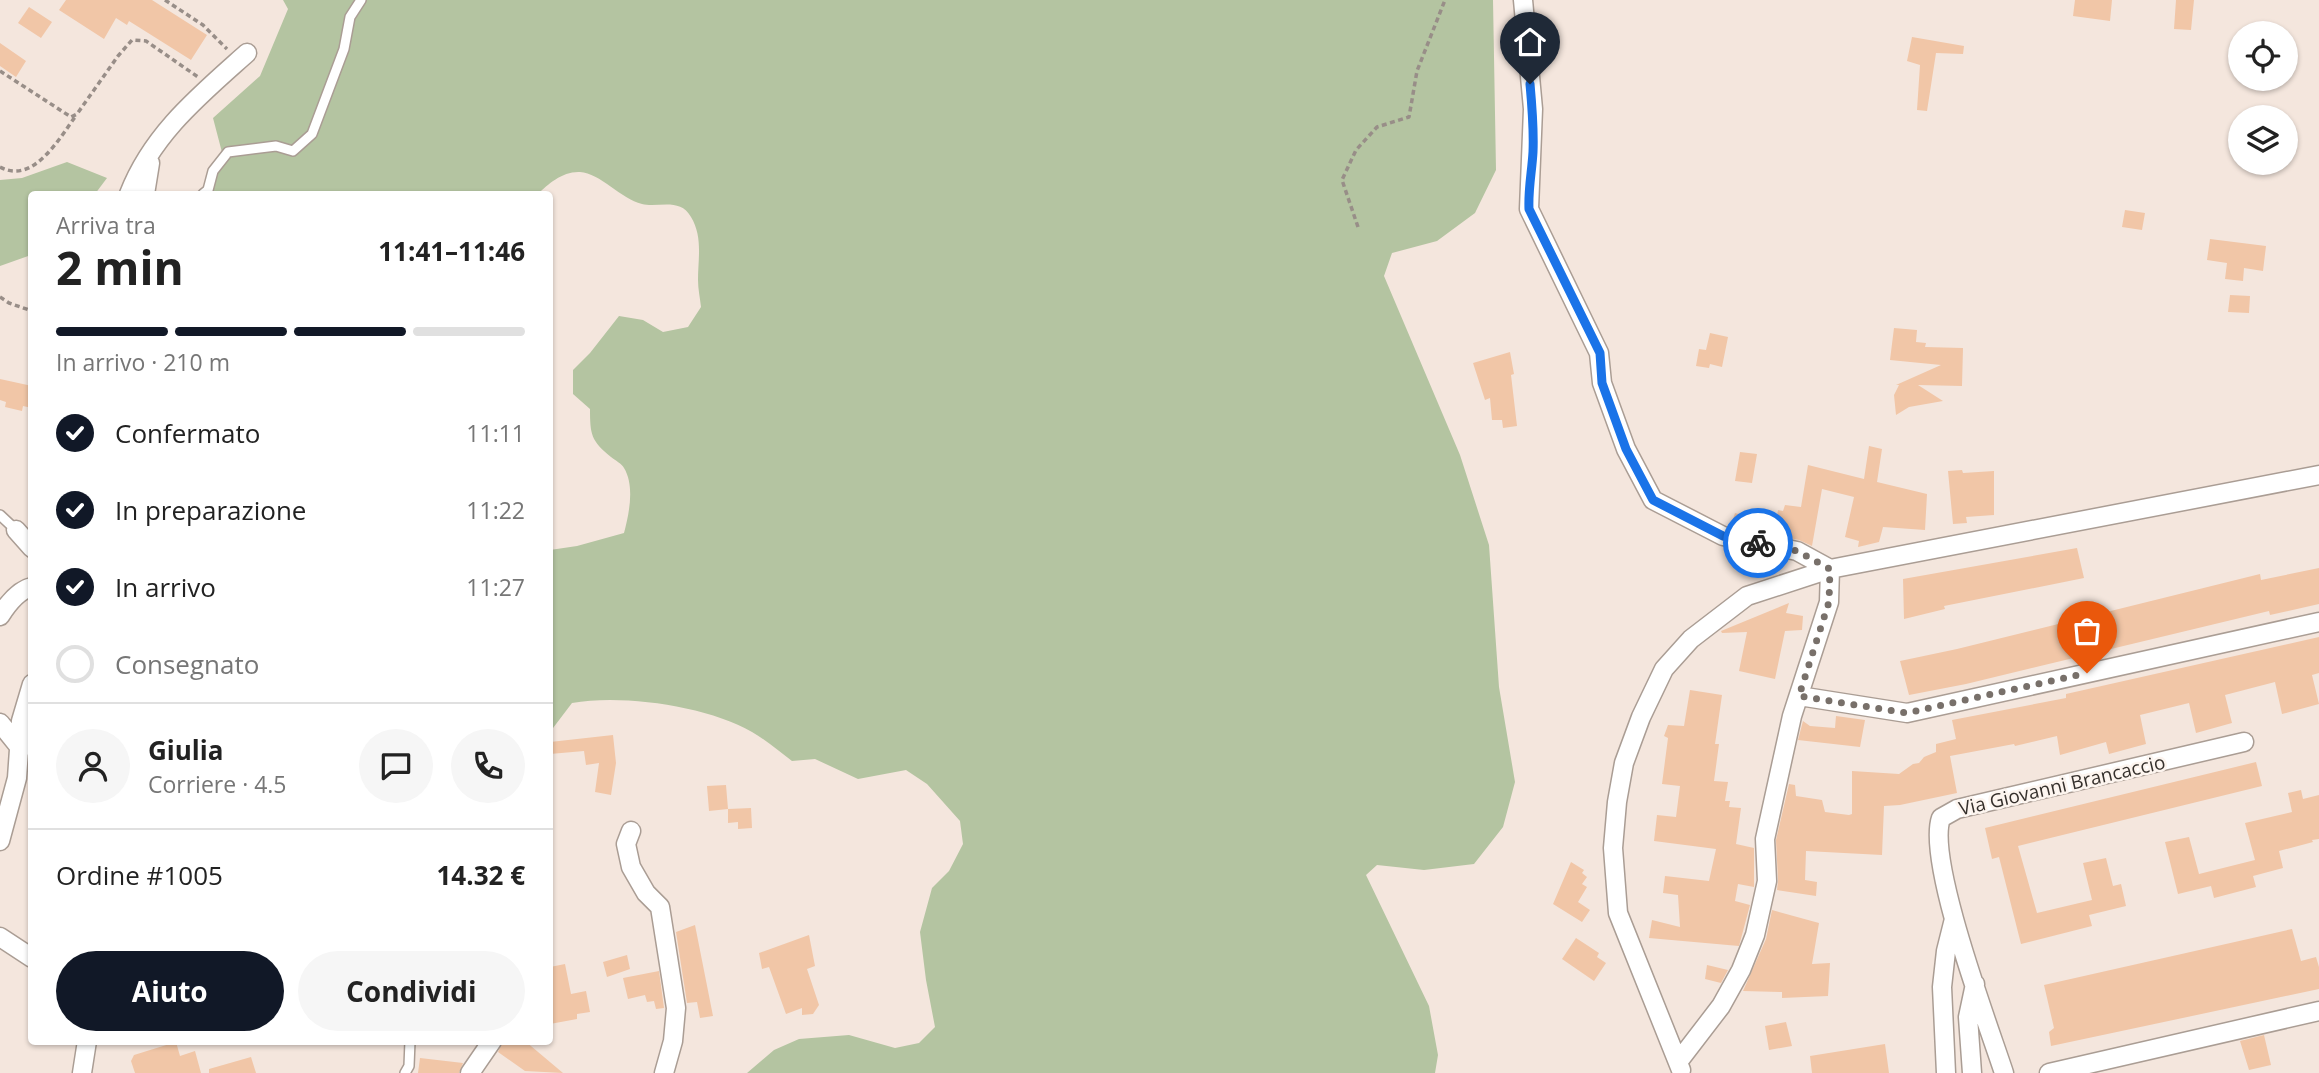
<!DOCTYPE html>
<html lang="it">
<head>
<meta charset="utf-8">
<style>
  :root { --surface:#fff; --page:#f6f6f6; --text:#222; --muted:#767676; --line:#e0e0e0; --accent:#111827 }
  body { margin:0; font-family:"Open Sans",sans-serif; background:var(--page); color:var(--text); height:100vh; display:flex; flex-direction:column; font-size:26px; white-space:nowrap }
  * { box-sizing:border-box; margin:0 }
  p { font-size:23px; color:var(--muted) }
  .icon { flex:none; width:38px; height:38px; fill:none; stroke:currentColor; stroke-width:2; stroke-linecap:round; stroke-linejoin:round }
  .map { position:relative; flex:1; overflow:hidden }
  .panel { position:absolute; left:28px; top:191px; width:525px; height:854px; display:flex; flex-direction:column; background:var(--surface); border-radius:7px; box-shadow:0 2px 5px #0004 }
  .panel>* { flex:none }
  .fabs { position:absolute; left:2228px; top:21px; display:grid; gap:14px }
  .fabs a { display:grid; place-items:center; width:70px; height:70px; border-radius:50%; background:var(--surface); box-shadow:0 2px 5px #0004; font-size:35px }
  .pin { position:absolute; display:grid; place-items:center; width:60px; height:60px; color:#fff; margin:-72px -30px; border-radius:50% 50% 50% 0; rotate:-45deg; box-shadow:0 0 7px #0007 }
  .pin .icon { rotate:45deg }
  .courier { position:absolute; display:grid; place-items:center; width:70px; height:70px; margin:-35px; border:5px solid #1a73e8; border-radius:50%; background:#fff; color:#222; box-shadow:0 2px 9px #0007 }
  .head em { font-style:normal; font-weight:700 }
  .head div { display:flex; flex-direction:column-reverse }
  .head { display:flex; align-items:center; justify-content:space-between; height:119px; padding:0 28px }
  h1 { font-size:46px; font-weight:700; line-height:52px }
  .bar { display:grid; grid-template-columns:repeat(4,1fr); gap:10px 7px; align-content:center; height:84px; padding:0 28px }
  .bar i { height:9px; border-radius:5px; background:var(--line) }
  .bar .current { background:var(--accent) }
  .bar p { grid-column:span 4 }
  .line { display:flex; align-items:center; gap:18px; padding:0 28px; border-top:2px solid var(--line) }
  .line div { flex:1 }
  .round { display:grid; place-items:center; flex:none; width:74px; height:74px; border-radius:37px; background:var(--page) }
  ol { padding:0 28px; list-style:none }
  li { display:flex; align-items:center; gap:21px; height:77px }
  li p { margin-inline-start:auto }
  li .icon { padding:7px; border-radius:50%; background:var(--accent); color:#fff; stroke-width:4 }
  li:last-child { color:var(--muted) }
  li i { width:38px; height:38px; border:4px solid var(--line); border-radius:50% }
  .action { display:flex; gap:14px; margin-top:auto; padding:14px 28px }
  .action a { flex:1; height:80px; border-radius:42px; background:var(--accent); color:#fff; font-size:28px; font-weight:700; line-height:80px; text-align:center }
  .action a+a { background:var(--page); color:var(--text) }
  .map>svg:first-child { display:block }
</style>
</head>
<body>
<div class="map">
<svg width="2319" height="1073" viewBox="0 0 2319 1073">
  <rect width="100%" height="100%" fill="#f4e6dd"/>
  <path fill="#b4c4a1" d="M283,0H1493L1496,170L1475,213L1437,241L1392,253L1384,276L1460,455L1489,545L1499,687L1515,782L1503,827L1474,864L1424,870L1377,865L1366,875L1429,1006L1438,1055L1435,1073H747L774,1050L799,1039L849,1035L895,1048L919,1043L935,1027L926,980L920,932L932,888L949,871L963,844L960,821L927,784L906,770L858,779L815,759L792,761C779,751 766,740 752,732C707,706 623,694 572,703L550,732V550L577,546L624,533C629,514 635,486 624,468C622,464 615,460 611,457C591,441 590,434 590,409L573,394V370L590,353L619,316L643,320L663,332L688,327L701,307C700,298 698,289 698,280C698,258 703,237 691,217C680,197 658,208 642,204C621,199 600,173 580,172C563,171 548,184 538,194H210L211,180L224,160L213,118L260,76L288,9Z
    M67,162L107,178L95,194H32L31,255L0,266V180L22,178Z"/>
  <path fill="#f1c6a7" d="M66,0H152L207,35L191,60L129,21L127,25L116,18L104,39L59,10Z
    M2075,0H2112L2110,21L2073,16Z
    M2176,0H2194L2191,30L2174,29Z
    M29,7L52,22L41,38L18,23Z
    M1912,37L1964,46L1963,54L1936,53L1927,111L1917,110L1920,65L1907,61Z
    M0,43L26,61L16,77L0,66Z
    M2125,210L2145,213L2142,230L2122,227Z
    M2210,239L2266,246L2263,271L2244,268L2243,281L2225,279L2227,263L2207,260Z
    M2230,295L2250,296L2249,313L2228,312Z
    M1894,328L1917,330L1916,342L1926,343L1925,347L1963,348L1962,386L1918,385L1943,401L1909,407L1896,415L1894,395L1899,385H1896L1941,365L1890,360Z
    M1710,333L1728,337L1722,367L1710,364L1709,368L1696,366L1699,349L1706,350Z
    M1510,352L1514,374L1511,375L1517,426L1503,428L1502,420H1492L1490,398L1485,400L1473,363Z
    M0,379L32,386V408L23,406L22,411L5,407L6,402L0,400Z
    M1869,446L1882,449L1877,482L1927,494L1925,530L1883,527L1879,542L1858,547L1859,541L1845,537L1854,497L1822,489L1812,546L1799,540L1731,526L1735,513L1764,522L1769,514L1777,516L1778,510L1783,511L1785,505L1801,507L1808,465L1864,479Z
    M1740,452L1757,454L1752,483L1735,481Z
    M1962,470L1963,473L1994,471V515L1966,517L1967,523L1953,524L1948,471Z
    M2077,548L2084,578L1944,606L1945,609L1904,619L1903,579Z
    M2319,568V604L2270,615L2269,611L1966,684L1909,695L1900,661L1957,649L2260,574L2261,580Z
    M1789,603L1786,613L1803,616L1802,630L1785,631L1775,679L1739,671L1747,632L1722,633L1721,631Z
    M2319,637V673L2312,675L2319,704L2282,714L2275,682L2225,695L2232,723L2196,733L2189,703L2140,715L2146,744L2109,754L2106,742L2060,755L2057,736L2015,746L2014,744L1950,756L1957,793L1900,805L1884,806L1882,855L1806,851L1805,880L1817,882L1816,896L1777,890L1778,880L1776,840L1789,784L1795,785L1796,796L1822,800L1825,812L1849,815L1852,814V771L1899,774L1913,764L1919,763L1924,757L1936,752V744L1956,739L1952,720L2066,698V694Z
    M1690,690L1722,695L1715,744H1719L1714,781L1728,782L1725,801H1730L1729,807L1741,808L1736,844L1754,848V887L1738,884L1735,901L1750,905L1739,946L1649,938L1652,920L1680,927L1678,895L1663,893L1665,876L1709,881L1716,849L1654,841L1657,815L1676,817L1680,786L1662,784L1668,738L1664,736L1668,725L1684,726Z
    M1836,716L1865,720L1860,747L1798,740L1803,721L1810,726L1835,728Z
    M613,735L616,763L611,795L595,792L599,763L586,765L584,751L550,754V742Z
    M2256,762L2262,786L2018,846L2037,913L2092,900L2083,863L2106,858L2113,886L2121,884L2126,906L2089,915L2092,926L2021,944L1999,857L1992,859L1985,828Z
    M726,785L728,809L709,811L707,786Z
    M2301,790L2303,799L2319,795V839L2312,840L2313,842L2279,851L2283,868L2253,876L2256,887L2214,898L2211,886L2178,894L2165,842L2189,837L2199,874L2255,860L2245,823L2292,812L2288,793Z
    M751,808L752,828L738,829V822L728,823V809Z
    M1571,862L1584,870L1582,873L1587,877L1582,884L1587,887L1578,902L1590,910L1582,922L1553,904Z
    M1772,910L1819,923L1812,964L1830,963L1828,996L1782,998V992L1743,991L1766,939Z
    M695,925L713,1016L700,1018L697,1002L687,1003L676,932Z
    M2292,929L2301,961L2316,957L2319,967V989L2051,1046L2049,1032L2054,1028L2044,985Z
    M809,935L815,966L807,969L819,1005L813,1014L802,1015V1008L786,1014L769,967L762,969L759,953Z
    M1576,938L1599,953L1597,957L1606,963L1594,981L1562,959Z
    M627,955L630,969L607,977L603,962Z
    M565,964L571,994L586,991L590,1012L577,1014V1019L550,1024V967Z
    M1707,965L1728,970L1721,983L1705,979Z
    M659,971L664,1008L656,1009L654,1001L647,1002L645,995L628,999L623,978Z
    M1786,1022L1792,1046L1769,1050L1765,1026Z
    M2264,1035L2271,1065L2249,1070L2240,1041Z
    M503,1041H525L563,1073L525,1071L498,1052Z
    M176,1042L180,1056L195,1051L201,1073H135L131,1061L134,1055Z
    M1885,1044L1889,1073H1812L1810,1056Z
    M251,1057L256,1073H209V1069Z
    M420,1058L463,1063L459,1073H418Z"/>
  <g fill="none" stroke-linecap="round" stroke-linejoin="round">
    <defs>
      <path id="lane" d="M203,194L208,190L213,171L228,152L276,146L293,151L312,134L344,49L350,17L361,0
        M0,515L16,530
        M405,1073L409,1066L410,1041"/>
      <path id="street" d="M1523,0L1533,109L1529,209L1599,353L1602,383L1626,449L1653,500L1723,536L1797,551L1830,569L1829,602L1792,716L1765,839L1767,881L1755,935L1741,970L1721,1006L1678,1062
        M129,194C152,134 200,95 247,53
        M145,194L150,163
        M16,530L32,548
        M0,616C7,605 18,590 32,587
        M1799,696L1907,713L2319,622
        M0,723L21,749
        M631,831L626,844L631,867L646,893L660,907L676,1008L673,1041L664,1073
        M0,841L17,778L21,721L32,684
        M0,937L32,958
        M1681,1070L1618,913L1613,848L1617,802L1624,763L1641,717L1664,669L1691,639L1747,596L1830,569L2319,475
        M82,1073L87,1041
        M470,1073L492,1041
        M1946,1073L1942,987L1946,951L1954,919
        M1972,1073L1968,1017L1975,984
        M2004,1073C1988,1024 1926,860 1941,818L1957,809L2244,742
        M2049,1073L2319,1011"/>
    </defs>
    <use href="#lane" stroke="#aa9d94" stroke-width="12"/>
    <use href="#street" stroke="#aa9d94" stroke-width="21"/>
    <path stroke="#988e88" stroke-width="3.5" stroke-dasharray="5 3.5" stroke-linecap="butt" d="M165,0L203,25L227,49
      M0,71L71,117L77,114L118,56L132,40L146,41L198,77
      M0,167C33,185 59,139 75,117
      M1358,227L1342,180L1356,150L1377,127L1409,117L1417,71L1445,0
      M0,297L9,303L32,311"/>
    <use href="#lane" stroke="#fff" stroke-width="9"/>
    <use href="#street" stroke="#fff" stroke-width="18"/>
  </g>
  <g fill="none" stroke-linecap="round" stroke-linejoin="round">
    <path stroke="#78706a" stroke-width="7" stroke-dasharray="0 12.6" d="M1758,543L1797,551L1830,569L1829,602L1799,696L1907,713L2087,673"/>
    <path stroke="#1a73e8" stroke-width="9" d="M1530,84C1532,106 1534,129 1533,152C1532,171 1528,189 1529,209L1600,353L1602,383L1626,449L1653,500L1723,536L1758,543"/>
  </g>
  <g text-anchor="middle" stroke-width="5" stroke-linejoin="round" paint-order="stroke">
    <g font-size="19" fill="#35302c" stroke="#fdf5ef">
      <text transform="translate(2062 785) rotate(-13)" y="7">Via Giovanni Brancaccio</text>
    </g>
  </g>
</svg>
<div class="fabs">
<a><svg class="icon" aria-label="locate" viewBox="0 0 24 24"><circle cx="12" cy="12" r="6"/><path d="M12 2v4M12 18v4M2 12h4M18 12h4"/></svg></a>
<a><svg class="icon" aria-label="layers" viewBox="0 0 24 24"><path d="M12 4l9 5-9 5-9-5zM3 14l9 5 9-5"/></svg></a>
</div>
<div class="pin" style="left:2087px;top:673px;background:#ea580c"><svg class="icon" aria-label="bag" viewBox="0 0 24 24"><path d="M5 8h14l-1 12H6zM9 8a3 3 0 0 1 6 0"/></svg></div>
<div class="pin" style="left:1530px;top:84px;background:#1f2937"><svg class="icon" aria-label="home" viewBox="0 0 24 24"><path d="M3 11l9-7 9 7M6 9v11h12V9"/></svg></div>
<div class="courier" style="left:1758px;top:543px"><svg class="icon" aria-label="bike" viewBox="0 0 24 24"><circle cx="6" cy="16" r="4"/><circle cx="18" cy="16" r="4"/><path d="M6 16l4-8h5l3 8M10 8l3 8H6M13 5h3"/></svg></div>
<section class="panel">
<div class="head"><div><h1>2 min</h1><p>Arriva tra</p></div><em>11:41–11:46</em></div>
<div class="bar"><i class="current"></i><i class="current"></i><i class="current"></i><i></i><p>In arrivo · 210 m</p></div>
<ol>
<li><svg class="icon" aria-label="check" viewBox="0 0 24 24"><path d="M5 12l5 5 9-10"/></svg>Confermato<p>11:11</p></li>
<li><svg class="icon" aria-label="check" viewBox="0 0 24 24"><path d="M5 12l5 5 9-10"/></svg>In preparazione<p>11:22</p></li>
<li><svg class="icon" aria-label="check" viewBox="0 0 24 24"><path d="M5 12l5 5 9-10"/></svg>In arrivo<p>11:27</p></li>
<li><i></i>Consegnato</li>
</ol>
<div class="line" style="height:126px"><a class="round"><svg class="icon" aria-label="person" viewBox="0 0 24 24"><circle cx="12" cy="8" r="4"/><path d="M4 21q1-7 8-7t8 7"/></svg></a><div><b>Giulia</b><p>Corriere · 4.5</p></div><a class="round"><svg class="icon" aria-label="chat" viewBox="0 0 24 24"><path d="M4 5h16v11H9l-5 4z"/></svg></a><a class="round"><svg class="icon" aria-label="phone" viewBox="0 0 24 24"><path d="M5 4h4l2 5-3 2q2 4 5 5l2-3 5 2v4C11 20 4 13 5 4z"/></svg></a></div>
<div class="line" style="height:91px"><div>Ordine #1005</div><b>14.32 €</b></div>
<div class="action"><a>Aiuto</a><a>Condividi</a></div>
</section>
</div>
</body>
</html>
